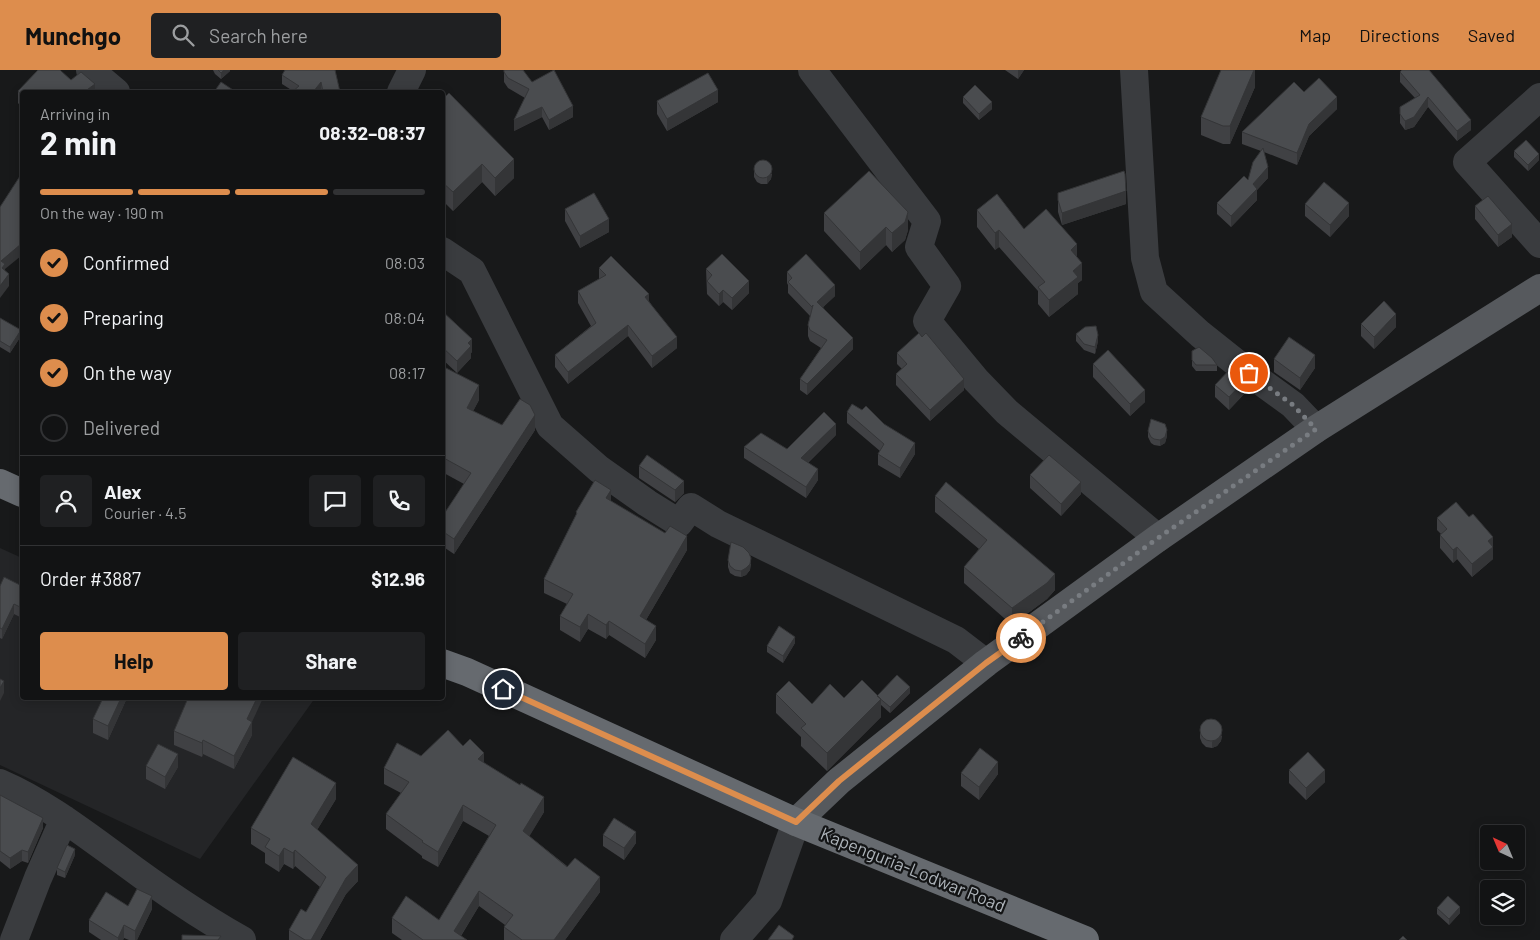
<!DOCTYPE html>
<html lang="en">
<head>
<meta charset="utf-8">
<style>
  :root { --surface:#121314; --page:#1f2022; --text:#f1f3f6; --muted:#9c9ea0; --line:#313234; --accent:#dd8d4d }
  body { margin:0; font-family:Barlow,sans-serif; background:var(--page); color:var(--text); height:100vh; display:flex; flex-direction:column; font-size:19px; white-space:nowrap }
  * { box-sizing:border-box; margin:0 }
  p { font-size:16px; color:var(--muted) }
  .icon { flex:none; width:28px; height:28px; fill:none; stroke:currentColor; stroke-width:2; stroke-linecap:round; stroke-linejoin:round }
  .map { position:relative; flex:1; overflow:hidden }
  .side { position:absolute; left:20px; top:20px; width:425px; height:610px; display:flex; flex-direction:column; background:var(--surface); border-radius:5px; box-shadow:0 2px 12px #0003,0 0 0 1px var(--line) }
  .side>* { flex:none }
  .needle { width:32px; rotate:316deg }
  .tools { position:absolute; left:1480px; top:755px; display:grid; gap:10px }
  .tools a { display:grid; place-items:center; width:45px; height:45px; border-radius:5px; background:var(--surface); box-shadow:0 2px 12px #0003,0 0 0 1px var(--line); font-size:25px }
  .pin { position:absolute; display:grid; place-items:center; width:42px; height:42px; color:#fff; margin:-21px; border:2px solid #fff; border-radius:50%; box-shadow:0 1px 5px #0007 }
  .courier { position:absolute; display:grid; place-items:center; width:50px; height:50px; margin:-25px; border:4px solid #dd8d4d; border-radius:50%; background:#fff; color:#222; box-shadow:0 1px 6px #0007 }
  .headline em { font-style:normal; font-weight:700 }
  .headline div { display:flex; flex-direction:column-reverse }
  .headline { display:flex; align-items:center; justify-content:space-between; height:85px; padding:0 20px }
  h1 { font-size:32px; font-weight:700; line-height:38px }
  .bar { display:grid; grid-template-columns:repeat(4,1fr); gap:8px 5px; align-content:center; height:60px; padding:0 20px }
  .bar i { height:6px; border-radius:4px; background:var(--line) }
  .bar .current { background:var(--accent) }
  .bar p { grid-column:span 4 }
  .line { display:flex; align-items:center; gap:12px; padding:0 20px; border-top:1px solid var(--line) }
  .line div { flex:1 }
  .round { display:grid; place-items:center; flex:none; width:52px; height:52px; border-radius:5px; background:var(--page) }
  ol { padding:0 20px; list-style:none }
  li { display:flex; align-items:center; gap:15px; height:55px }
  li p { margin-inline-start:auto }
  li .icon { padding:5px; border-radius:50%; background:var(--accent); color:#111; stroke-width:4 }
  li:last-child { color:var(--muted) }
  li i { width:28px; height:28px; border:2px solid var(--line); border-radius:50% }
  .cta { display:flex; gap:10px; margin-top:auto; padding:10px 20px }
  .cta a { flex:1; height:58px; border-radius:5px; background:var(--accent); color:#111; font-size:20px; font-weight:700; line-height:58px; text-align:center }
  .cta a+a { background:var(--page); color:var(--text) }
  header { display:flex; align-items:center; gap:30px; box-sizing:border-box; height:70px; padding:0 25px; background:var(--accent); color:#111 }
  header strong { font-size:24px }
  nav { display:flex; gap:28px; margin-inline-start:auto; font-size:18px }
  .search { width:350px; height:45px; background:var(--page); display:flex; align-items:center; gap:12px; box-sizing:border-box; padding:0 18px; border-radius:5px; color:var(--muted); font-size:19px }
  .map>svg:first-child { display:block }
</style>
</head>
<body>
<header>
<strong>Munchgo</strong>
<div class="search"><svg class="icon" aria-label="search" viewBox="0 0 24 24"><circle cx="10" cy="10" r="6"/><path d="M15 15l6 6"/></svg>Search here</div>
<nav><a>Map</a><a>Directions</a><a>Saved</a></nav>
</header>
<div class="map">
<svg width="1540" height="870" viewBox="0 0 1540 870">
  <rect width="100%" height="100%" fill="#18191a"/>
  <path fill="#242527" d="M0,478L22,488V628H315L200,789L0,695Z"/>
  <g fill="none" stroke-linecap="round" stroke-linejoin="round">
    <path stroke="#3a3c3f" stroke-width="28" d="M90,0L116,22
      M812,0L927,151L919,177L947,216L927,251L976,310L1007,342L1158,468
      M1134,0L1145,188L1154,222L1200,264L1249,303L1293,335L1316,359
      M401,22L412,0
      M1540,27L1467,92L1540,174
      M442,181L472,201L550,356L599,399L647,433L679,453L691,437L718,454L956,570L986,593
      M0,713C42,731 80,760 117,787C157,817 198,845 242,870
      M14,870L38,808L64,749
      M734,870L768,831L796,752"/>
    <path stroke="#56595d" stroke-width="28" d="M796,752L839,711L986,593L1158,468L1316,359L1540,218"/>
    <path stroke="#666a6f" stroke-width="28" d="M0,413L22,423
      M442,593L467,602L796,752L1085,870"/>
  </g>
  <path fill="#404144" d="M213,0H230V1L221,9L215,4Z
    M335,0L340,22H322L321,21L320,22H292L293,21L282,14V5Z
    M1005,0H1024L1018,9Z
    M1255,0V17L1230,74H1223L1201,65V47Z
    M504,2L532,12L573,47L549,60L542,47L514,61L525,28L508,18L504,12Z
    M1400,2L1471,60L1457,71L1428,37L1414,57L1405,60L1400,53V37L1415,28L1400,12Z
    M71,10L95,22H22V38L18,33V21Z
    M1304,22L1337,39L1309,66L1297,95L1264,82L1268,108L1257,120V130L1231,157L1217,144V133L1248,110L1261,81L1242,74V62Z
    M963,27L992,39L979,50L963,33Z
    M442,30L514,108L495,126L482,112L453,141L442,130Z
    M657,31L718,32L667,61L657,44Z
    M22,77V96L21,89V78Z
    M1514,81L1539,90L1528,101L1514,87Z
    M754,101L772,104L771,109L767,114H761L757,112L754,107Z
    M1058,123L1126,134L1062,155L1058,142Z
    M1305,134L1349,146L1330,167L1305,146Z
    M1475,136L1512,167L1498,177L1475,149Z
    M565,139L609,162L580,178L565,151Z
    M977,140L1024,159L1077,187L1082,210L1078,213V224L1049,247L1038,234V221L999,177L995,180L977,157Z
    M824,143L908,160L905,170L892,182L886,175L860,200L824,161Z
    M599,198L649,231L677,278L652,298L628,266L568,314L555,297V285L591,256L578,233V221L599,209Z
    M706,199L749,223L732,240L723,232L719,236L707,224Z
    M787,202L835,226L823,237L853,279L807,325L800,320V309L821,278L810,271L808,266V255L810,246L788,223V215L787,213Z
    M442,241L472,282L471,283V288L457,303L442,289Z
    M0,248L21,266L10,283L0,277Z
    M1361,254L1396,257L1374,279L1361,266Z
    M1076,264L1098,271L1095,284L1084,280L1076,271Z
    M897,283L964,320L930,351L896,315V304L902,299L897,294Z
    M1274,289L1315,298L1300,320L1274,302Z
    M1192,290L1217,295V301H1196L1192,296Z
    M1093,294L1145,332L1130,346L1093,307Z
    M442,305L479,330L473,341L502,355L535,360L454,484L442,476V447L464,414L442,402Z
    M1215,315L1247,321L1229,340L1215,327Z
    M862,340L915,384L900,408L878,395V384L880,381L847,353V342Z
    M1148,361L1167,366L1165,373L1160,376L1154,375L1151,373L1148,367Z
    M836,365L808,393L818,410L806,428L744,388V377L787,379Z
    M639,396L684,423L675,432L639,408Z
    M1030,405L1081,424L1061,446L1030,418Z
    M935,426L1055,520L1047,529L1012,555L964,513V497L979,479L935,442Z
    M611,431L687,480L646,550L656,570L645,588L609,565L606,569L588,559L580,572L560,560V546L567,534L544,523V509L576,445V442Z
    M1469,447L1493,467V489L1472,507L1457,489L1453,493L1440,478V465L1441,464L1437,460V448Z
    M728,490L751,494L750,500L746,505L741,507L735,506L730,503L728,497Z
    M0,516H22V548L14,544L2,569L0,568Z
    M795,573L783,593L767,582V576Z
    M910,623L890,643L881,635V647L827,701L801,676V667L776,643V624L812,634L844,628Z
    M103,628H127L108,670L93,663V649Z
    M252,652V665L234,699L203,684L202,687L174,675V661Z
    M1200,661L1222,666L1221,671L1217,676L1212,678L1206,677L1202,673L1200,668Z
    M463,676L544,742L529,766L600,822L565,870H504V857L505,855L479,836L461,866L467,870H402L392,863V848L439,850L489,766L463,751L438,797L422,788V786L386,759V744L401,723L384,714V698L421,686Z
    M146,696L178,697L165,719L146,709Z
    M1289,700L1325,712L1306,730L1289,713Z
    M961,703L998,704L979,730L961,716Z
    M0,725L43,758L28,793L22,791L10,799L0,791Z
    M336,729L317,760L358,811L346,824L320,870H289V860L306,842L320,817L295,796L293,799L284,794L279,802L265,793V783L251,774V758Z
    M603,765L636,773L624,790L603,776Z
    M75,785L65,808L57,805V798Z
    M128,836L152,839L137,870H129L124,868L123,870H101L89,862V850Z
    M1437,838L1460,843L1449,855L1437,844Z"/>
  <path fill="#343537" d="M224,0H230V1L221,9V3Z
    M1018,0H1024L1018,9Z
    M1254,0H1255V17L1230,74V56Z
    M321,12V21L320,22H313Z
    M95,14V22H84Z
    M718,20V32L667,61V49Z
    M1337,27V39L1309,66L1297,95V83L1309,54Z
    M1428,27V37L1414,57L1405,60V51Z
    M992,32V39L979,50V44Z
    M573,36V47L549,60V50Z
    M542,37V47L514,61V50Z
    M1471,50V60L1457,71V61Z
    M1539,84V90L1528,101V95Z
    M514,89V108L495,126V108Z
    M482,94V112L453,141V122Z
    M1268,97V108L1257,120V130L1231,157V146L1253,114Z
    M772,98L771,109L767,114V107Z
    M1126,121V134L1062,155V143Z
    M1349,133V146L1330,167V155Z
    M908,142V160L905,170L892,182V163Z
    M609,149V162L580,178V166Z
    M1512,154V167L1498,177V165Z
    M886,157V175L860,200V182Z
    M999,160V177L995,180V163Z
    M22,172V183L21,186L5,199V206L2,202L1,191Z
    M1077,174V191L1071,180Z
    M1082,193V210L1078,213V224L1049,247V230L1073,201Z
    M9,204V216L0,228V216Z
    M749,211V223L732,240V228Z
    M835,215V226L817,243V232Z
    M723,220V232L719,236V224Z
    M649,224V236L645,227Z
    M1396,244V257L1374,279V267Z
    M628,255V266L568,314V302Z
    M21,260V266L10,283V277Z
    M1098,265V271L1095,284V277Z
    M677,267V278L652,298V286Z
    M853,268V279L807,325V314Z
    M472,269V282L471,283V288L457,303V291L468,273Z
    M1315,285V298L1300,320V308Z
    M1247,308V321L1229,340V327Z
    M964,309V320L930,351V340Z
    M479,315V330L467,353V338Z
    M1145,320V332L1130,346V334Z
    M535,345V360L454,484V469Z
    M836,354V365L801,399V388Z
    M1167,360V366L1165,373L1160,376V370Z
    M915,373V384L900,408V398Z
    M818,399V410L806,428V417Z
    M684,411V423L675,432V420Z
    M1081,412V424L1061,446V434Z
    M611,420V434L606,428Z
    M687,466V480L640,560V546Z
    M1493,467V489L1472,507V494L1488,471Z
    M1457,477V489L1453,493V480Z
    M751,488L750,500L746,505L741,507V501Z
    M1055,504V520L1047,529L1012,555V538Z
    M14,534V544L2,569V559Z
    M588,544V559L580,572V557Z
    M609,551V565L606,569V555Z
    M656,556V570L645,588V574Z
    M795,567V573L783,593V586Z
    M4,611V623L0,631V618Z
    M910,617V623L890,643V637Z
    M121,628H127L108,670V656Z
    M257,628H263L252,652V665L234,699V686L247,649Z
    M881,629V647L827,701V683Z
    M1222,660L1221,671L1217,676L1212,678V672Z
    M203,670V684L202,687V673Z
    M484,683V698L478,689Z
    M178,684V697L165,719V707Z
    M998,692V704L979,730V717Z
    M1325,700V712L1306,730V718Z
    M336,713V729L311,770V754Z
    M544,727V742L523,777V761Z
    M463,735V751L438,797V782Z
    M43,748V758L28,793V782Z
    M636,762V773L624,790V778Z
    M284,778V794L279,802V786Z
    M75,779V785L65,808V802Z
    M22,780V791L10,799V788Z
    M295,780V796L293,799V783Z
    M358,795V811L346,824L320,870H311L346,808Z
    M600,807V822L565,870H554Z
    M479,821V836L458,870L454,861Z
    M152,826V839L137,870H135V861Z
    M1460,837V843L1449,855V849Z
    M124,855V868L123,870H118V868Z"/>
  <path fill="#4a4c4f" stroke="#343537" d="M38,0H60L71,10L81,2L95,14L84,22H22V26L18,21Z
    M218,0H224L221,3Z
    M285,0H335L340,22H323L321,12L313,22H292L299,16L282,5Z
    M504,0H523L532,12L554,0L573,36L549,50L542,37L514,50L529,19L508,8L504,2Z
    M1221,0H1254L1230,56H1223L1201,47Z
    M1402,0H1429L1471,50L1457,61L1428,27L1414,47L1405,51L1400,44V37L1420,25L1400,2Z
    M708,3L718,20L667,49L657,31Z
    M1319,8L1337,27L1309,54L1297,83L1242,62L1294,12L1304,22Z
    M221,12L236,22H214Z
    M975,15L992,32L979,44L963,27Z
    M449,23L514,89L495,108L482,94L453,122L442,112V30Z
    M1526,70L1539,84L1528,95L1514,81Z
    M1263,78L1268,97L1253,114L1257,119L1231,146L1217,133L1244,106L1248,110L1253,92Z
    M754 99a9 9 0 1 1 18 0a9 9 0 1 1-18 0Z
    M869,101L908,142L905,152L892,163L886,157L860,182L824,143Z
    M1124,101L1125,104L1126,121L1062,143L1058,130V123Z
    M22,103V172L21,174L1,191L5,194L2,198L9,204L0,216V137Z
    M1324,112L1349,133L1330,155L1305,134Z
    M594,123L609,149L580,166L565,139Z
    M997,124L1024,159L1046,139L1077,174L1071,180L1082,193L1073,201L1078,207L1049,230L1038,217L1045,212L999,160L995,163L977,140Z
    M1488,126L1512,154L1498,165L1475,136Z
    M722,184L749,211L732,228L723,220L719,224L707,211L712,205L706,199Z
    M806,184L835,215L817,232L853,268L807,314L800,309L827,270L810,260L808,255L813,235L812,237L788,212L792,208L787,202Z
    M611,186L649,224L645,227L677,267L652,286L628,255L568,302L555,285L596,253L578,221L606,205L599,198Z
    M1384,231L1396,244L1374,267L1361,254Z
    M442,241L472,269L468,273L471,276L457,291L442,277Z
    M0,248L21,260L10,277L0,271Z
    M1096,256L1098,265L1095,277L1084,274L1076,264L1085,257Z
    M919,263L922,267L926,263L964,309L930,340L896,304L907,294L897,283Z
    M1289,267L1315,285L1300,308L1274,289Z
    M1199,277L1212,288L1217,295H1196L1192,290V281Z
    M1108,280L1145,320L1130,334L1093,294Z
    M1232,297L1247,308L1229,327L1215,315Z
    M446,298L479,315L467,338L502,355L520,329L530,335L535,345L454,469L442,461V447L471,403L442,387V305Z
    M852,334L862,340L866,336L884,354L915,373L900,398L878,384L884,374L847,342Z
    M824,342L836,354L801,388L818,399L806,417L744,377L761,363L787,379Z
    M1151,349L1165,354L1167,360L1165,367L1160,370L1154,369L1151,367L1148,361Z
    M647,385L684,411L675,420L639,396Z
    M1049,385L1081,412L1061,434L1030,405Z
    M595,410L611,420L606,428L665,463L670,456L687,466L640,546L656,556L645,574L609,551L606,555L588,544L580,557L560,546L573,524L544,509L577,443L576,442Z
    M946,412L1055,504L1047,513L1012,538L964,497L987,470L935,426Z
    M1456,432L1469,447L1473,444L1493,467L1488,471L1493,477L1472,494L1457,477L1453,480L1440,465L1447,459L1437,448Z
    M731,472L743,477L749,483L751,488L750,494L746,498L741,501L735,500L730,496L728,490Z
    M4,507L22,516L21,518L22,519V538L14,534L2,559L0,558V516Z
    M779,556L795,567L783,586L767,576Z
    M897,605L910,617L890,637L877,626Z
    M0,609L4,611L0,618Z
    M862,610L881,629L827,683L801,658L806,654L776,624L789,611L812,634L830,614L844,628Z
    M103,628H121L108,656L93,649Z
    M188,628H257L247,649L252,652L234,686L203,670L202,673L174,661Z
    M1200 660a11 11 0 1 1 22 0a11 11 0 1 1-22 0Z
    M448,660L463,676L470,669L484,683L478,689L520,715L521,713L544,727L523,761L567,797L575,788L600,807L554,870H522L504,857L513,845L479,821L454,861L467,870H423L392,848L406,826L439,850L496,755L463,735L438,782L422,772L423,771L386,744L409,712L384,698L397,673L421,686Z
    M158,674L178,684L165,707L146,696Z
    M980,678L998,692L979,717L961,703Z
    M1308,682L1325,700L1306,718L1289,700Z
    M293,687L336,713L311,754L358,795L346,808L311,870H305L289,860L301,839L306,842L326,807L295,780L293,783L284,778L279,786L265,777L270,769L251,758Z
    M0,725L43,748L28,782L22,780L10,788L0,781Z
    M614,748L636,762L624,778L603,765Z
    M67,775L75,779L65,802L57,798Z
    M137,819L152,826L135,861L124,855L118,868L89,850L106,822L128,836Z
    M1448,826L1460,837L1449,849L1437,838Z
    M779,855L794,866L792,870H768Z
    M182,865L221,866L218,870H182Z
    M1403,866L1407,870H1399Z"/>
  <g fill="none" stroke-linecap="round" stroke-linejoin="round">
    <path stroke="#787c81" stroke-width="5" stroke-dasharray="0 9" d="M1021,568L1158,468L1316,359L1293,335L1249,303"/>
    <path stroke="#dd8d4d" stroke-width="6" d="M503,619L796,752L839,711L986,593L1021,568"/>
  </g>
  <g text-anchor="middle" stroke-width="4.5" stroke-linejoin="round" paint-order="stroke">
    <g font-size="18" fill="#acb2b8" stroke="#131415">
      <text transform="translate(913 800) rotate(22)" y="6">Kapenguria-Lodwar Road</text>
    </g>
  </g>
</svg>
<div class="tools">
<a><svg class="needle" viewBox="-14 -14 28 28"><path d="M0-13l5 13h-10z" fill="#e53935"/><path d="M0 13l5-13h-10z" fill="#9c9ea0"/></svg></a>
<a><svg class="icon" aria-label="layers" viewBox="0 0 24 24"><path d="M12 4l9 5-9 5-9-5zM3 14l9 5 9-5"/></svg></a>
</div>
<div class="pin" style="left:1249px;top:303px;background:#ea580c"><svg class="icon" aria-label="bag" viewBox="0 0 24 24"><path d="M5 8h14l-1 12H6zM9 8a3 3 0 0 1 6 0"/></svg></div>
<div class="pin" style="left:503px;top:619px;background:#1f2937"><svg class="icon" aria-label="home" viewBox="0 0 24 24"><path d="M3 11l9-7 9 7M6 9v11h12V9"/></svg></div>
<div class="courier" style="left:1021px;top:568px"><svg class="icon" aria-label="bike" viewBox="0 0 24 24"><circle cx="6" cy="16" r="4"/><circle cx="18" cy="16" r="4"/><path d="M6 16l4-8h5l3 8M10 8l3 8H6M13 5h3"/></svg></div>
<section class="side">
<div class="headline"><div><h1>2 min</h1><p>Arriving in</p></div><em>08:32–08:37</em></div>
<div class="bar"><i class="current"></i><i class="current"></i><i class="current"></i><i></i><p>On the way · 190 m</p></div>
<ol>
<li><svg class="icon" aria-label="check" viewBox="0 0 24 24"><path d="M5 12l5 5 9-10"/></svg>Confirmed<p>08:03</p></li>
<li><svg class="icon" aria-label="check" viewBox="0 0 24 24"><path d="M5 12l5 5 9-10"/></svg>Preparing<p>08:04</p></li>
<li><svg class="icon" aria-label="check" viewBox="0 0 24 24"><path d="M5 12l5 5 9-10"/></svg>On the way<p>08:17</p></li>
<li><i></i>Delivered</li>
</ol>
<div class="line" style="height:90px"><a class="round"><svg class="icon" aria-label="person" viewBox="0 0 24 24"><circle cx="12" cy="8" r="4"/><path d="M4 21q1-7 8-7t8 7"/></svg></a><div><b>Alex</b><p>Courier · 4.5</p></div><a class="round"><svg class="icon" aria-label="chat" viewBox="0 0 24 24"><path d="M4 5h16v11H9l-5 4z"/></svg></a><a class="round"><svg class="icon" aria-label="phone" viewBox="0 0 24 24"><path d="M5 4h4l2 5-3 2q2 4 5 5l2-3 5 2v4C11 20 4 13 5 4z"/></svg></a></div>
<div class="line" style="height:65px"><div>Order #3887</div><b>$12.96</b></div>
<div class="cta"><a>Help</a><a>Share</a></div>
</section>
</div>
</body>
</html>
